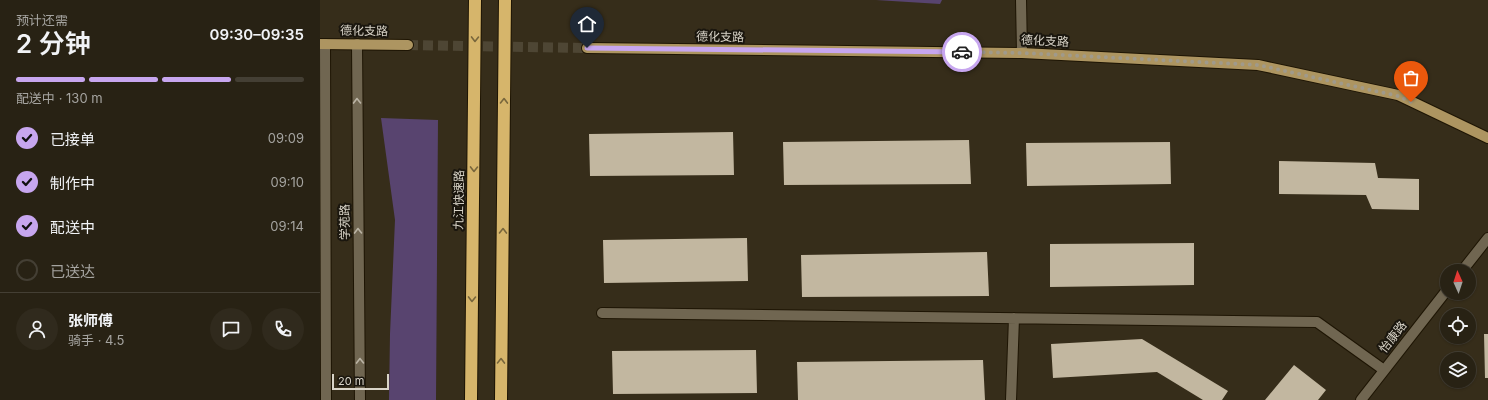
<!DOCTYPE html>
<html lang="zh">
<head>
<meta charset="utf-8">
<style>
  :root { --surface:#282214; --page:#302a1d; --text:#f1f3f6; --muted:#a5a4a0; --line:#443f34; --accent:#c7a6ef }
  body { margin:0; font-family:Inter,"Noto Sans SC",sans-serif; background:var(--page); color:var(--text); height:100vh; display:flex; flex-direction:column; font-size:15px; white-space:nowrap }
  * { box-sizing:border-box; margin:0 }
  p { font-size:13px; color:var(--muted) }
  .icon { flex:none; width:22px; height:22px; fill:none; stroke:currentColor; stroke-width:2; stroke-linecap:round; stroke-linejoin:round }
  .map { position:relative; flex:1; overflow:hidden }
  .details { display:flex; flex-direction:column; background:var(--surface); width:320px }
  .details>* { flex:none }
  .needle { width:26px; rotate:357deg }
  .buttons { position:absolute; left:1120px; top:264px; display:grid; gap:8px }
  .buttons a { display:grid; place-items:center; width:36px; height:36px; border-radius:50%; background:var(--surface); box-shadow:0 1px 3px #0004,0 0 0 1px var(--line); font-size:20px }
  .scale { position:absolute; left:12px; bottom:10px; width:57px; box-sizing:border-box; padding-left:4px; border:2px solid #d9d4c8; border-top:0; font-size:11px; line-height:14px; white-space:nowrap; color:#d9d4c8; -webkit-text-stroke:3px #1a160e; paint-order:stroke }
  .pin { position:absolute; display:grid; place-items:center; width:34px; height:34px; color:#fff; margin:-41px -17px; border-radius:50% 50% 50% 0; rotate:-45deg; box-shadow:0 0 4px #0007 }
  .pin .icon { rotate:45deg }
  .courier { position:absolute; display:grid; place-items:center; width:40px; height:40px; margin:-20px; border:3px solid #c7a6ef; border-radius:50%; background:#fff; color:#222; box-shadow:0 1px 5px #0007 }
  .summary em { font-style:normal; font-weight:600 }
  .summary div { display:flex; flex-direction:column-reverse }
  .summary { display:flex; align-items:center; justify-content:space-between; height:68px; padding:0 16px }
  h1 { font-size:26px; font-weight:600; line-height:30px }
  .bar { display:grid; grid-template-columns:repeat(4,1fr); gap:6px 4px; align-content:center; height:48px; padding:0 16px }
  .bar i { height:5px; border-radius:3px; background:var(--line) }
  .bar .current { background:var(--accent) }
  .bar p { grid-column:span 4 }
  .line { display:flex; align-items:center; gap:10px; padding:0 16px; border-top:1px solid var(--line) }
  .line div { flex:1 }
  .round { display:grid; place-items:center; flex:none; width:42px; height:42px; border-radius:21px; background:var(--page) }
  ol { padding:0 16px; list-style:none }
  li { display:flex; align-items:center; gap:12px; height:44px }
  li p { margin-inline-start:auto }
  li .icon { padding:4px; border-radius:50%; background:var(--accent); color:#111; stroke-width:4 }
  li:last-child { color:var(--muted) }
  li i { width:22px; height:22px; border:2px solid var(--line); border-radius:50% }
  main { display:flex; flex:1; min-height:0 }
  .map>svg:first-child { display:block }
</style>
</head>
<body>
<main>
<section class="details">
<div class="summary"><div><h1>2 分钟</h1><p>预计还需</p></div><em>09:30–09:35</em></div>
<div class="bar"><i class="current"></i><i class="current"></i><i class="current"></i><i></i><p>配送中 · 130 m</p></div>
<ol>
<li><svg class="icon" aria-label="check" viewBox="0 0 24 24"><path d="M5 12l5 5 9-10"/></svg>已接单<p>09:09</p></li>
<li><svg class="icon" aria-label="check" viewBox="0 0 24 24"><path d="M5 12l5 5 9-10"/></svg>制作中<p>09:10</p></li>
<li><svg class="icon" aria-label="check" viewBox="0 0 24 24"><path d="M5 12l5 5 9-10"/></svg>配送中<p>09:14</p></li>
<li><i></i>已送达</li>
</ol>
<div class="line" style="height:72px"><a class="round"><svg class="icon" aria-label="person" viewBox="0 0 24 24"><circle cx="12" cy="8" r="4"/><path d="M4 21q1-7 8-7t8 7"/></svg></a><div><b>张师傅</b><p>骑手 · 4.5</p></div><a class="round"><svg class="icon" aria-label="chat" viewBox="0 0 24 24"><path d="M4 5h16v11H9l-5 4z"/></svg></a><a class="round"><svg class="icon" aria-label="phone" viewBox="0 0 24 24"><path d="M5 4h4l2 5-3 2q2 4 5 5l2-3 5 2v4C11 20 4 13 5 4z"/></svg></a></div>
</section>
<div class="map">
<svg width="1168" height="400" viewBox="0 0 1168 400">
  <rect width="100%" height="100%" fill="#362d1a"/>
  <path fill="#58446f" d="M556,0H622L620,4Z
    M61,118L118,120L116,400H69L70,334L75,220Z"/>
  <path fill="#c2b7a0" d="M413,132L414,175L270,176L269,134Z
    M649,140L651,184L464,185L463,142Z
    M850,142L851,184L707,186L706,143Z
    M959,161L1055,163L1058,178L1099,179V210L1052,209L1046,195L959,194Z
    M427,238L428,281L284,283L283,240Z
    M874,243V285L730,287V244Z
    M667,252L669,296L482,297L481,255Z
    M1164,334H1168V378H1165Z
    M822,339L908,391L902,400H883L837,372L733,378L731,344Z
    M436,350L437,393L293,394L292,351Z
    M663,360L665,400H478L477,362Z
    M974,365L1006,390L998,400H945Z"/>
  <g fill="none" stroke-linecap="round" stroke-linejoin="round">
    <path stroke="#4e4634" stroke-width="10" stroke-dasharray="10 5" stroke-linecap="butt" d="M88,45L267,48"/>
    <defs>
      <path id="minor" d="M701,0L702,53
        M5,44L6,400
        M37,44L40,400
        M1142,271L1168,238
        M282,313L997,322L1064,370
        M691,400L694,318
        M1041,400L1127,290"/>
      <path id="major" d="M0,44L88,45
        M267,48L702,53L938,65L1078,95L1168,138"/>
      <path id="highway" d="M151,400L155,0
        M181,400L185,0"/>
    </defs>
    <use href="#minor" stroke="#1e1504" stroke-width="12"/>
    <use href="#major" stroke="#1e1504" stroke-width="12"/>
    <use href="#highway" stroke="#1e1504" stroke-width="14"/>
    <use href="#minor" stroke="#706651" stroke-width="10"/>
    <use href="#major" stroke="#ad9561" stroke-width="10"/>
    <use href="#highway" stroke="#d6b56b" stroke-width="12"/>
  </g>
  <defs><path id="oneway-chevron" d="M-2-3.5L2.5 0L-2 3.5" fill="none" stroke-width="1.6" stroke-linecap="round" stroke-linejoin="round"/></defs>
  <g stroke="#78663c">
    <use href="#oneway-chevron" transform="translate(155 39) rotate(91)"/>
    <use href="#oneway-chevron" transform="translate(184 101) rotate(-89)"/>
    <use href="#oneway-chevron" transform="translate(154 169) rotate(91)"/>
    <use href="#oneway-chevron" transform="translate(183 231) rotate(-89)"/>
    <use href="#oneway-chevron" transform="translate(152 299) rotate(91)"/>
    <use href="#oneway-chevron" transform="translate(181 361) rotate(-89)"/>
  </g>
  <g stroke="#bab3a4">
    <use href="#oneway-chevron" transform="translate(37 101) rotate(-91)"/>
    <use href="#oneway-chevron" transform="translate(38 231) rotate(-91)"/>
    <use href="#oneway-chevron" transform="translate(40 361) rotate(-91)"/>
  </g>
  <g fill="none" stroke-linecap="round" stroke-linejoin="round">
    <path stroke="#a09a8b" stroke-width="4" stroke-dasharray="0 7.2" d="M642,52L702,53L938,65L1078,96L1091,102"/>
    <path stroke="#c7a6ef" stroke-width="5" d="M267,48L642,52"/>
  </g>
  <g text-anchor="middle" stroke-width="4" stroke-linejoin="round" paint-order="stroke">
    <g font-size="12" fill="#d9d4c8" stroke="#1a160e">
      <text transform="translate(44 31) rotate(1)" y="4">德化支路</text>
      <text transform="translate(400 37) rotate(1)" y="4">德化支路</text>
      <text transform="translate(725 41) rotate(3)" y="4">德化支路</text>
      <text transform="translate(139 200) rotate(-89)" y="4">九江快速路</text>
      <text transform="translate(25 222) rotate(-91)" y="4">学苑路</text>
      <text transform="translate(1073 337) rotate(-52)" y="4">怡康路</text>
    </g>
  </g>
</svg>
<div class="buttons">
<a><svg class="needle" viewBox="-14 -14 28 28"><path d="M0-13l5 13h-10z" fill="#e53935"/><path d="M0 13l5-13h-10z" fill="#a5a4a0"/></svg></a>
<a><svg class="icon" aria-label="locate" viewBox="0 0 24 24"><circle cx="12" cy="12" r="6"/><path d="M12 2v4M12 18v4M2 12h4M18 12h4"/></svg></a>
<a><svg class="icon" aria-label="layers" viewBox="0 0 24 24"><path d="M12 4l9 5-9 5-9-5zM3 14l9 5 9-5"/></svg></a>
</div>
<div class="scale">20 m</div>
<div class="pin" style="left:1091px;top:102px;background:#ea580c"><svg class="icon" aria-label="bag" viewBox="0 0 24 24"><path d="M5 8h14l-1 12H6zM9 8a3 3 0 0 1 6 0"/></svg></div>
<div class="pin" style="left:267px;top:48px;background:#1f2937"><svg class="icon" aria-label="home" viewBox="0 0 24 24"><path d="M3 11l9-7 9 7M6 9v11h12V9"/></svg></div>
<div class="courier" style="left:642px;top:52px"><svg class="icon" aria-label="car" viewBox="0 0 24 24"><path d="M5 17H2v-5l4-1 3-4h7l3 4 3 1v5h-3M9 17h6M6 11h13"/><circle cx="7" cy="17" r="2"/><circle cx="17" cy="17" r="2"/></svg></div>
</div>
</main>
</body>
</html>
